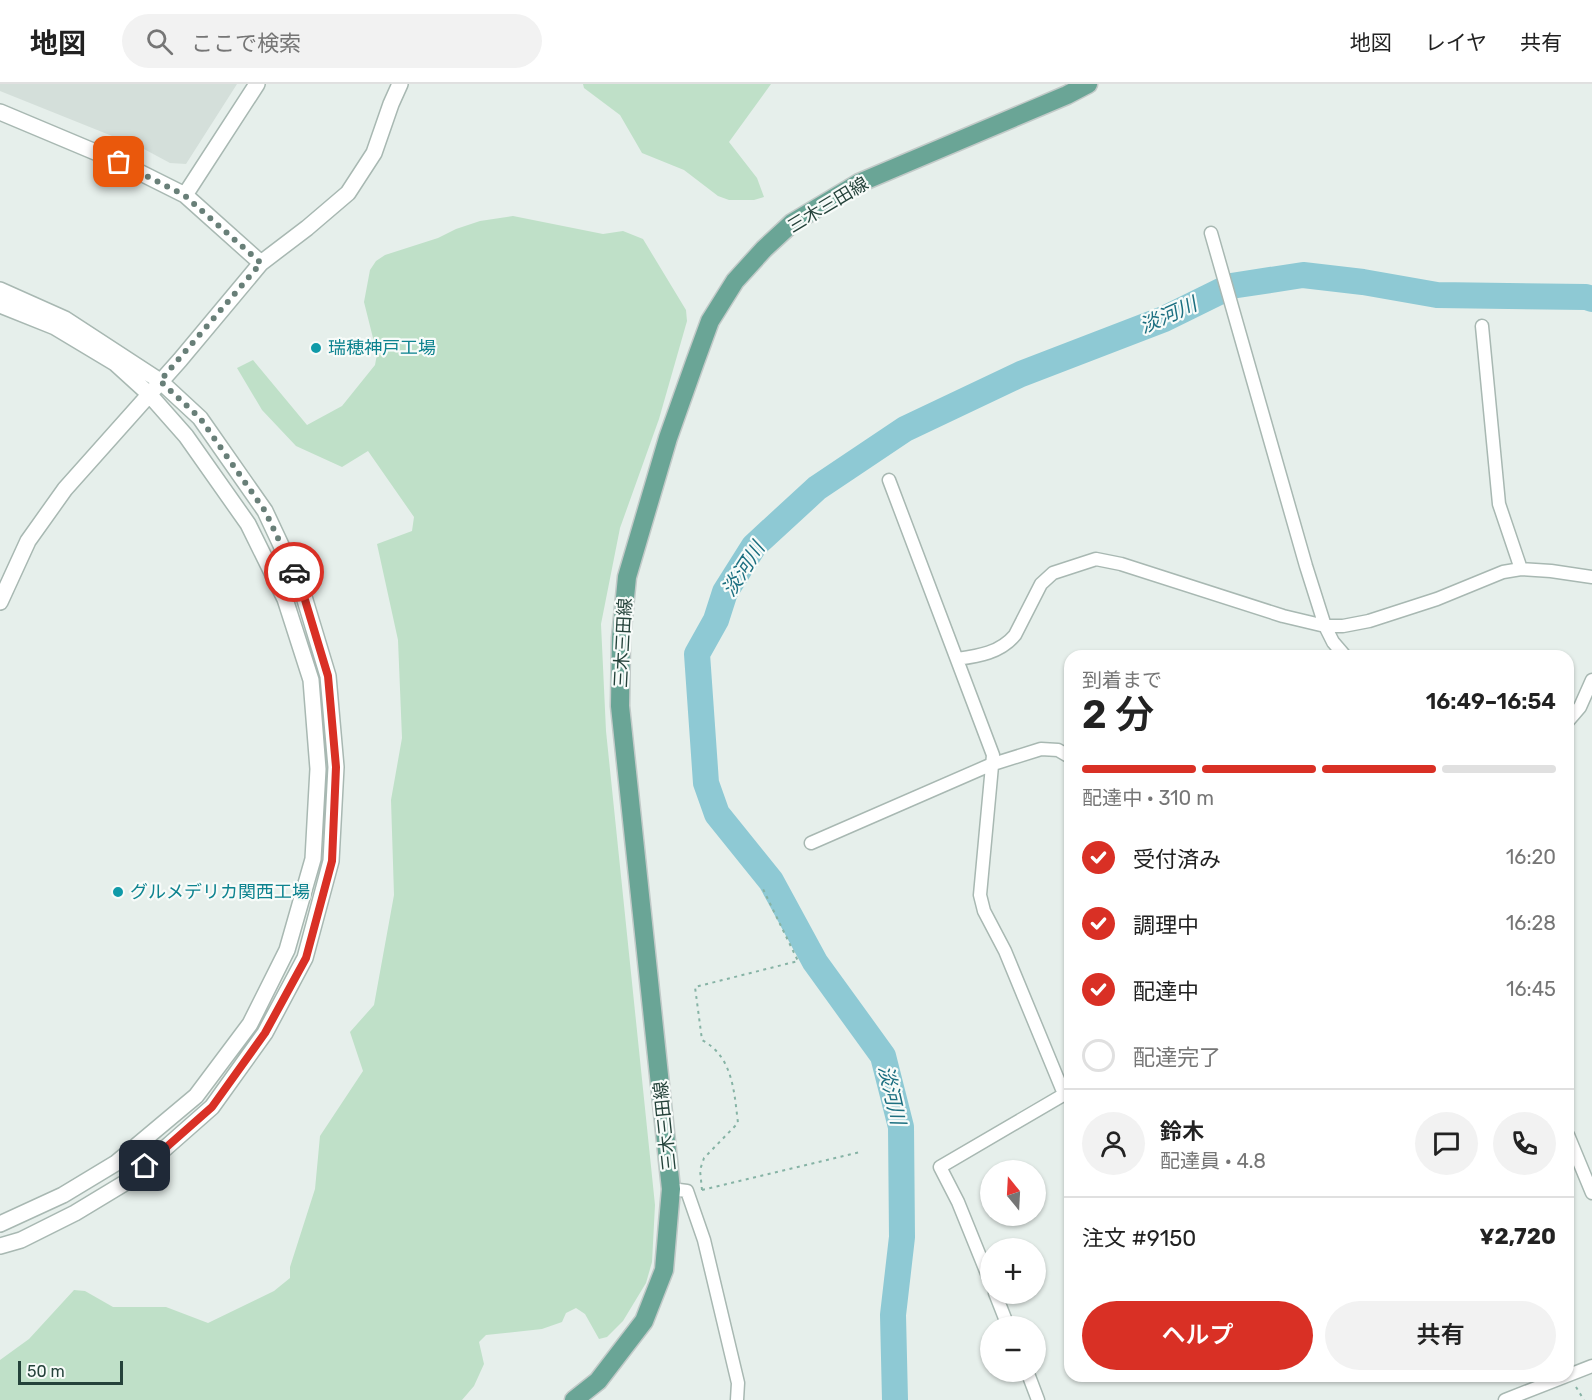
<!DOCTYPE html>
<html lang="ja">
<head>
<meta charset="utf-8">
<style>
  :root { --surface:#fff; --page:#f2f2f2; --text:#222; --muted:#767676; --line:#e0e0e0; --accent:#d93025 }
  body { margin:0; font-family:Rubik,"Noto Sans JP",sans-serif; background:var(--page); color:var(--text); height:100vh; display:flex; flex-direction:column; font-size:22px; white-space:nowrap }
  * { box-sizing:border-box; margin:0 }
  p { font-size:20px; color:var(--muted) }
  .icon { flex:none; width:33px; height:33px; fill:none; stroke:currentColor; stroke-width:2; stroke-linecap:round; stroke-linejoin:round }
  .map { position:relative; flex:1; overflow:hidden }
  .details { position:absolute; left:1064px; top:566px; width:510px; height:732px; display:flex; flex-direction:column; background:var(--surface); border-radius:18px; box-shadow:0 2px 4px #0004 }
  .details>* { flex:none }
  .needle { width:39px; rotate:342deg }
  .fabs { position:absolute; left:980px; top:1076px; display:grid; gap:12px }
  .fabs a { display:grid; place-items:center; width:66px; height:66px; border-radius:50%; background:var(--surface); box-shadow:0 2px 4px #0004; font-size:30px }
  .scale { position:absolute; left:18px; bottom:15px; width:105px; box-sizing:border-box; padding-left:6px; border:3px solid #24423a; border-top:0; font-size:16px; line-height:21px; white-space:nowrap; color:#24423a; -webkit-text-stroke:4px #f7fbf9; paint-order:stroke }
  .pin { position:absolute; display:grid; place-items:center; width:51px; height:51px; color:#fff; margin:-26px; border-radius:12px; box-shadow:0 3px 9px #0006 }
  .courier { position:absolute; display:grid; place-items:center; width:60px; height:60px; margin:-30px; border:4px solid #d93025; border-radius:50%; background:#fff; color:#222; box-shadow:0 2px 8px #0007 }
  .head em { font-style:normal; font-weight:600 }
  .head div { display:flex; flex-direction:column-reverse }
  .head { display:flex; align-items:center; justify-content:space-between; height:102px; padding:0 18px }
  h1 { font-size:39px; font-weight:600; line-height:45px }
  .bar { display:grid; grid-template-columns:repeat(4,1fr); gap:9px 6px; align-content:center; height:72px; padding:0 18px }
  .bar i { height:8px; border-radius:4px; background:var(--line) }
  .bar .on { background:var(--accent) }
  .bar p { grid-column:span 4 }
  .line { display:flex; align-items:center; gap:15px; padding:0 18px; border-top:2px solid var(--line) }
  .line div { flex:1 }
  .round { display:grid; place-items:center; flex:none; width:63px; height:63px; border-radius:32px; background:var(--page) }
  ol { padding:0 18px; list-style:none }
  li { display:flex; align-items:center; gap:18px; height:66px }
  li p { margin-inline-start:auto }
  li .icon { padding:6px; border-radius:50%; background:var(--accent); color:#fff; stroke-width:4 }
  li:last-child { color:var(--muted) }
  li i { width:33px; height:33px; border:3px solid var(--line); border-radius:50% }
  .cta { display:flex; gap:12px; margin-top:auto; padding:12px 18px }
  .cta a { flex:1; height:69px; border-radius:36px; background:var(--accent); color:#fff; font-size:24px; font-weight:600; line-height:69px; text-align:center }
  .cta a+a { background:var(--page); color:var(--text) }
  header { display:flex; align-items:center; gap:36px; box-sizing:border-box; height:84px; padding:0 30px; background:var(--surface); border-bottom:2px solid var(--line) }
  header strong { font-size:28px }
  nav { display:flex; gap:33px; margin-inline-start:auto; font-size:21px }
  .search { width:420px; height:54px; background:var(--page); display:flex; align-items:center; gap:15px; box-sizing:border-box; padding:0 21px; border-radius:33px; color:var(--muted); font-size:22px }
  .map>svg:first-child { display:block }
</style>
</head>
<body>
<header>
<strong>地図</strong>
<div class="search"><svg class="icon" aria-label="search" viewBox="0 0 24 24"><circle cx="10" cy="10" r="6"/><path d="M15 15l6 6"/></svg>ここで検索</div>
<nav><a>地図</a><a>レイヤ</a><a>共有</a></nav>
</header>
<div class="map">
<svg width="1592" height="1316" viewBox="0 0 1592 1316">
  <rect width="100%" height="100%" fill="#e6efeb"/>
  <path fill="#d4dfda" d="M0,0H237L186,80L170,79L142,64L0,7Z"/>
  <path fill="#bfe0c8" d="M583,0H771L729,58L757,94L764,113L754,116H729L718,112L684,86L642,69L620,31L584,4Z
    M513,132L603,150L623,147L643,155L686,226L687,237L659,335L620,444L601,540L606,647L655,1121L652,1178L646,1199L623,1237L607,1253L599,1255L585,1230L576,1224L566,1229L562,1238L542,1245L486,1251L479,1258L484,1280L474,1302L462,1316H0V1276L29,1255L74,1206L85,1207L113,1223H166L208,1239L274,1207L290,1194V1183L315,1105L320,1052L363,987L350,948L374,921L394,811L391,716L402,654L398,556L377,460L412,447L414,433L368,367L342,383L296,362L262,326L237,284L253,276L307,341L342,322L375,281L377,270L364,218L370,186L376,177L385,171L438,154L456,145L480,137Z"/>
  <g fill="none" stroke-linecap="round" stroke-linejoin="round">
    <path stroke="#8ec9d4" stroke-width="26" d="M895,1316L893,1231L902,1153L901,1043L883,972L815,878L771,797L717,730L706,699L697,570L716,536L725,508L754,462L817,404L905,345L1021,290L1164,235L1231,202L1303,191L1363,198L1437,211L1586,213L1592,215"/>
    <defs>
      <path id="minor" d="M1211,149L1306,482L1325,542L1333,558L1345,572
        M1482,242L1499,420L1521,485
        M889,396L993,671L980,811L984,827L1005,867L1064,1010
        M957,575C978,572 1000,569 1015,551L1041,500L1053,489L1096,475L1121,480L1283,532L1325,542H1343L1369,537L1437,515L1503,488L1521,485L1551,487L1592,493
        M1568,637L1580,623L1592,596
        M811,759L990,681L1041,665L1058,666L1070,673
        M1568,1051L1592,1109
        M671,1105L687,1107L704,1156L738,1299L737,1316
        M990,1197L958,1118L940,1083L1070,1007
        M995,1209L1008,1242
        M1027,1287L1038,1316
        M1505,1316L1592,1282"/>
      <path id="tertiary" d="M0,28L119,78L185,111L261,179
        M185,111L257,0
        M0,206L65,235L160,297L200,334L265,427L302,506L328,592L336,683L331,777L305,874L265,949L212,1023L128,1097L75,1129L21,1156L0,1162
        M0,221L55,243L115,279L148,309L186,352L248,440L285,515L311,596L318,685L313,775L287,866L250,940L196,1012L116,1079L63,1111L0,1140
        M0,518L28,457L65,405L180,276L261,179L307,144L348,109L374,69L391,20L400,0"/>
      <path id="primary" d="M574,1316L598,1297L644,1237L664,1186L671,1105L620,622L621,554L627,493L668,354L695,278L710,237L735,197L764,165L792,139L859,99L1067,11L1088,0"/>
    </defs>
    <use href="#minor" stroke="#a8b8b2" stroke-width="15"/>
    <use href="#tertiary" stroke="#a8b8b2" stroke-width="18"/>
    <use href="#primary" stroke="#c2cac8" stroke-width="21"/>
    <path stroke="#86b3a5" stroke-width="2" stroke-dasharray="3 4.5" stroke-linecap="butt" d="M702,1106L700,1086L704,1074L738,1039C734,1007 733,973 702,956L695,903L798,877L763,805
      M702,1106L860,1068
      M1576,1303L1584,1316"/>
    <use href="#minor" stroke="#fff" stroke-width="12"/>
    <use href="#tertiary" stroke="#fff" stroke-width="15"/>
    <use href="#primary" stroke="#6aa596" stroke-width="18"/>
  </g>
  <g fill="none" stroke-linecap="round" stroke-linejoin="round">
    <path stroke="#687f78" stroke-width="6" stroke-dasharray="0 10.8" d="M119,78L184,111L261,179L160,297L200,334L265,427L294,488"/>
    <path stroke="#d93025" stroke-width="8" d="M145,1082L212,1023L265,949L306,874L332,777L336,683L328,592L302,506L294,488"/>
  </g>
  <g fill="#0f9aa8" stroke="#f7fbf9" stroke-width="2">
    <circle cx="316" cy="264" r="6"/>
    <circle cx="118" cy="808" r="6"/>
  </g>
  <g text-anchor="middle" stroke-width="4.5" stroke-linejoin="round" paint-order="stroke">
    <g font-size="18" fill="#24423a" stroke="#f7fbf9">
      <text transform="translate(828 121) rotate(-31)" y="6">三木三田線</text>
      <text transform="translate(623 559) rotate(-87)" y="6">三木三田線</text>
      <text transform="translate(665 1042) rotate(-96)" y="6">三木三田線</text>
    </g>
    <g font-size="18" fill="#0d838f" stroke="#f7fbf9" text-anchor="start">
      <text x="328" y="270">瑞穂神戸工場</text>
      <text x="130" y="814">グルメデリカ関西工場</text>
    </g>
    <g font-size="20" font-style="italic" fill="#1c6f80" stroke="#f7fbf9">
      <text transform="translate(1168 231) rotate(-24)" y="7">淡河川</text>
      <text transform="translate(743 485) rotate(-57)" y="7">淡河川</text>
      <text transform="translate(892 1011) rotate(77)" y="7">淡河川</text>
    </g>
  </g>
</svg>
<div class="fabs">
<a><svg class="needle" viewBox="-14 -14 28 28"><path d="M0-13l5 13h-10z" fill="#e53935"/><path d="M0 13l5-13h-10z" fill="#767676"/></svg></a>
<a>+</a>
<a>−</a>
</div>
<div class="scale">50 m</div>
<div class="pin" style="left:119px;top:78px;background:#ea580c"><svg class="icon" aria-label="bag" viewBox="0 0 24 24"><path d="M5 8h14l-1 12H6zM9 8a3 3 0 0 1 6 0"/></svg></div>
<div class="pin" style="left:145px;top:1082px;background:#1f2937"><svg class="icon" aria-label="home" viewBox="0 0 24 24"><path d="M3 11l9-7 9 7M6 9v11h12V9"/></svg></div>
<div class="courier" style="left:294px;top:488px"><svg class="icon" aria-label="car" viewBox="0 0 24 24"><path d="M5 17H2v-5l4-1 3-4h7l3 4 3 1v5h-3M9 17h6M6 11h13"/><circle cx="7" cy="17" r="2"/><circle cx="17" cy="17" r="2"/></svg></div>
<section class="details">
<div class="head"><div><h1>2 分</h1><p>到着まで</p></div><em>16:49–16:54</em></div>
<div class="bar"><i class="on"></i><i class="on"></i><i class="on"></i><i></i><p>配達中 · 310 m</p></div>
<ol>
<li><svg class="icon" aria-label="check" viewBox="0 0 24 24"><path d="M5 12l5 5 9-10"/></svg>受付済み<p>16:20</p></li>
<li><svg class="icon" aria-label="check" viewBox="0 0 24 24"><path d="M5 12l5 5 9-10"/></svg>調理中<p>16:28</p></li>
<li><svg class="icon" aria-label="check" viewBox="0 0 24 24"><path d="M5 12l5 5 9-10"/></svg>配達中<p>16:45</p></li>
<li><i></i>配達完了</li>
</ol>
<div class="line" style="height:108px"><a class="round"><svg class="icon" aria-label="person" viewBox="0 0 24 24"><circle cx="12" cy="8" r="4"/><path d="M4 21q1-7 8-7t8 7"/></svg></a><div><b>鈴木</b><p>配達員 · 4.8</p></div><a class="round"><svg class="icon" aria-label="chat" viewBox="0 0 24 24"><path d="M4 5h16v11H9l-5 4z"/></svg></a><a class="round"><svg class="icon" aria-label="phone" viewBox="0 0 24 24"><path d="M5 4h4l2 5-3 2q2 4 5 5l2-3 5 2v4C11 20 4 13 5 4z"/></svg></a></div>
<div class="line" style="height:78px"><div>注文 #9150</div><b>¥2,720</b></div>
<div class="cta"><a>ヘルプ</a><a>共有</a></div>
</section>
</div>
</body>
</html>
